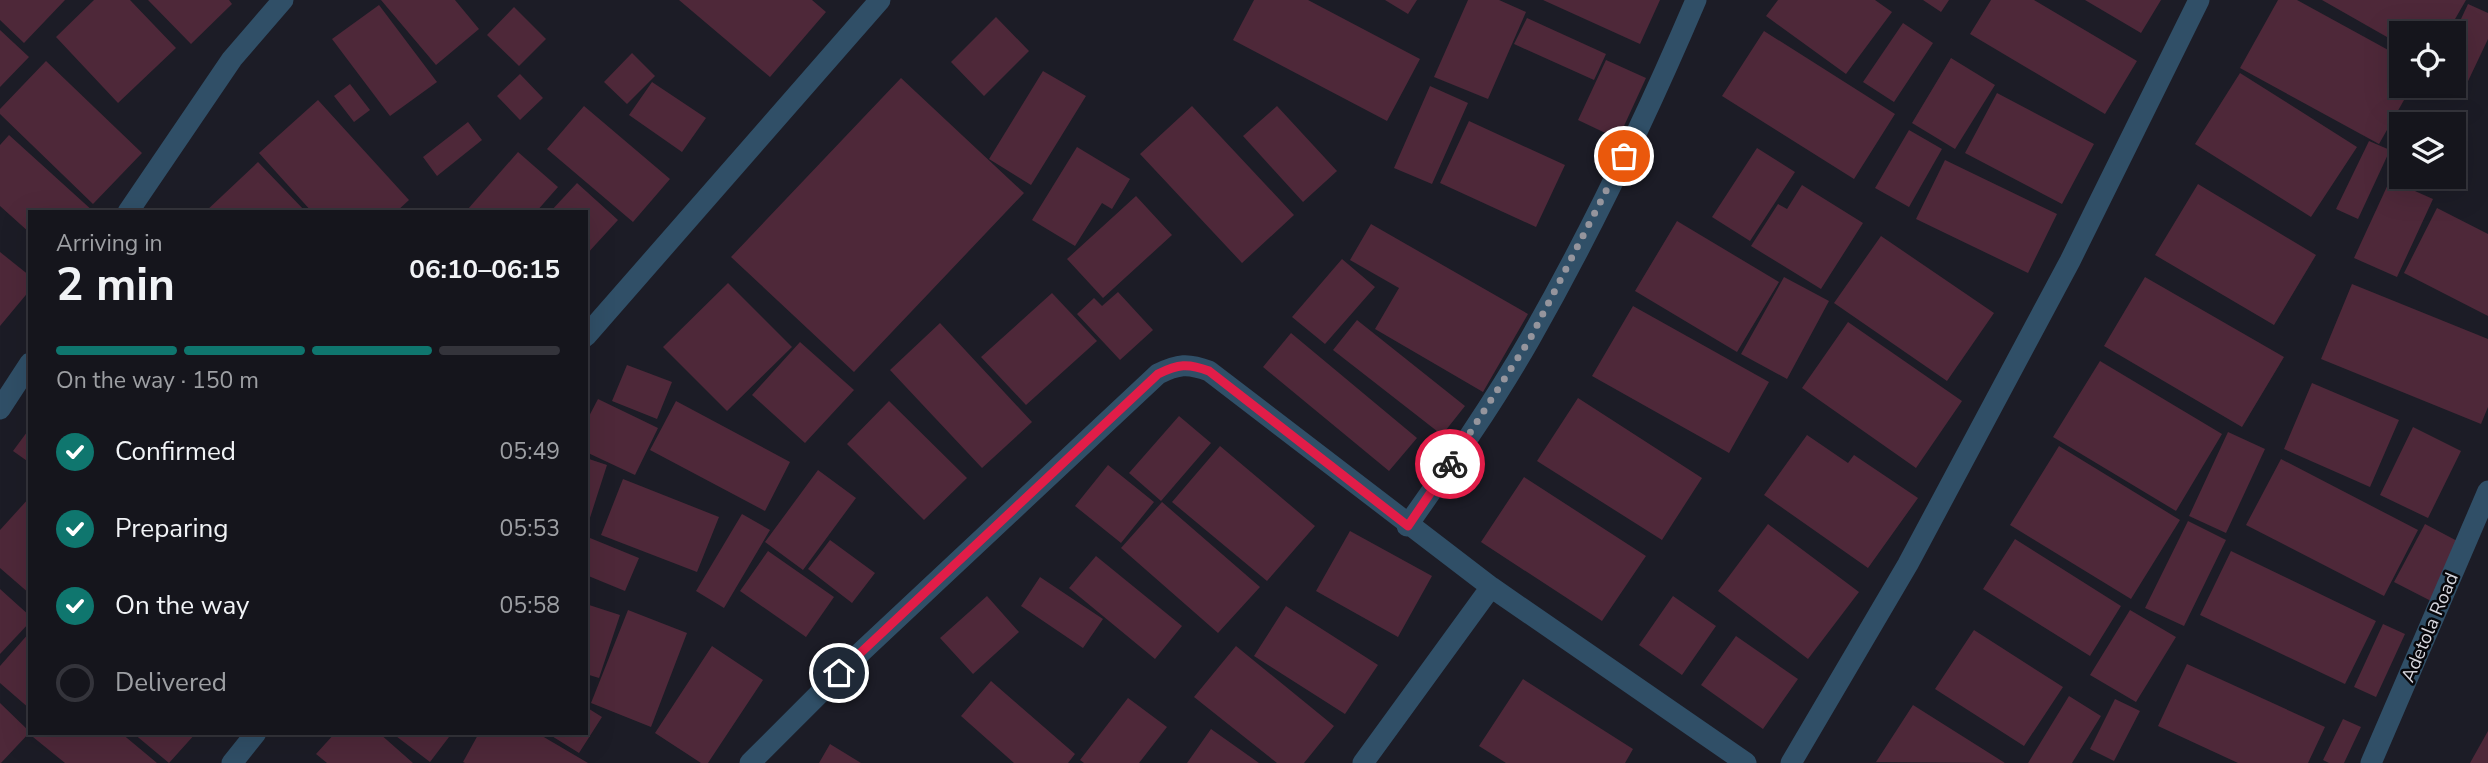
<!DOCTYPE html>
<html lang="en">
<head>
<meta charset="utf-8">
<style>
  :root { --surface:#15151c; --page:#222229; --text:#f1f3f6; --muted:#9d9fa3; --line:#34343b; --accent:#0f766e }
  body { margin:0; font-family:"Nunito Sans",sans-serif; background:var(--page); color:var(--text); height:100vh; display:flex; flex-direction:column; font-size:26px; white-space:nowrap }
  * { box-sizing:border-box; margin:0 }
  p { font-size:23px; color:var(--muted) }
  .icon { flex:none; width:38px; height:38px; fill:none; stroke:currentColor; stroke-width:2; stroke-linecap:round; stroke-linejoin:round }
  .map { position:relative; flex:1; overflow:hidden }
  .panel { position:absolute; left:28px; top:210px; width:560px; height:525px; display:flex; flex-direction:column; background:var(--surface); border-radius:0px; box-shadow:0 7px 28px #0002,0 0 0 2px var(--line) }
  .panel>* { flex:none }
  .tools { position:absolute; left:2389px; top:21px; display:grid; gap:14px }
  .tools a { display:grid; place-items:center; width:77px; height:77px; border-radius:0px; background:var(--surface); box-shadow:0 7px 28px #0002,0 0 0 2px var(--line); font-size:35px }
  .pin { position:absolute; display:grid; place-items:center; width:60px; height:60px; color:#fff; margin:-30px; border:4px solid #fff; border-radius:50%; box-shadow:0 2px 7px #0007 }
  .courier { position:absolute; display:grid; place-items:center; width:70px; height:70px; margin:-35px; border:5px solid #e11d48; border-radius:50%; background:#fff; color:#222; box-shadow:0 2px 9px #0007 }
  .summary em { font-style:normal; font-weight:700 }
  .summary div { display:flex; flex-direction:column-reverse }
  .summary { display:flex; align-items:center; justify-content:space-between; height:119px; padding:0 28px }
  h1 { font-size:46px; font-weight:700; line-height:52px }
  .bar { display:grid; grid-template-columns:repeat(4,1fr); gap:10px 7px; align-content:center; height:84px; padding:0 28px }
  .bar i { height:9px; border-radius:5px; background:var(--line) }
  .bar .selected { background:var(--accent) }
  .bar p { grid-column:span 4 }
  ol { padding:0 28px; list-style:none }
  li { display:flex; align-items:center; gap:21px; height:77px }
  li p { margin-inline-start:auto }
  li .icon { padding:7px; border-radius:50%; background:var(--accent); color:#fff; stroke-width:4 }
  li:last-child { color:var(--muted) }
  li i { width:38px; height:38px; border:4px solid var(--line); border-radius:50% }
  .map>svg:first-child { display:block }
</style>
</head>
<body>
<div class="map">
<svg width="2488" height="763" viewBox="0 0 2488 763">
  <rect width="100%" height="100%" fill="#1c1c26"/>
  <path fill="#4e2839" d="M0,0H65L24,43L0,20Z
    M94,0H130L176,48L118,103L56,37Z
    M148,0H229L232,4L191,44Z
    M381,0H455L479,29L436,65Z
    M679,0H812L826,12L770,77Z
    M1254,0H1308L1420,59L1387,121L1233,40Z
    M1385,0H1417L1408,14Z
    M1468,0H1499L1526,12L1488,99L1434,77Z
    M1543,0H1660L1640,44Z
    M1778,0H1875L1892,12L1846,74L1766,16Z
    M1923,0H1949L1941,12Z
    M1991,0H2034L2137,61L2105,114L1970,34Z
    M2085,0H2161L2141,33Z
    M2278,0H2297L2401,57V86H2412L2379,144L2240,68Z
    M2322,0H2466L2447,33H2401V45Z
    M2468,4L2488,13V39L2460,98L2434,86H2454V34Z
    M379,5L437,82L390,116L332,39Z
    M514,7L546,39L519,66L487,35Z
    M996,17L1029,51L984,96L951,62Z
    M1527,18L1606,54L1594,80L1514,44Z
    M1903,23L1933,43L1894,102L1863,82Z
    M0,30L29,57L0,87Z
    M1764,31L1895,114L1854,179L1722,96Z
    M632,53L655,76L627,104L604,82Z
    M1951,58L1995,85L1955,149L1912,123Z
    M1606,60L1646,78L1618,139L1578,120Z
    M46,61L142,153L93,204L0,114V109Z
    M1043,71L1086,96L1031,185L989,159Z
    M2240,73L2357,147L2311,217L2195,144Z
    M520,74L543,98L520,120L497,96Z
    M901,78L1024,193L854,372L731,257Z
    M652,82L706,118L682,152L629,115Z
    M350,84L370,110L354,122L334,96Z
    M1430,86L1468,103L1432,184L1394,168Z
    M1997,93L2094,144L2062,204L1965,153Z
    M318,100L409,200L396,212H312L259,153Z
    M584,106L670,179L633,222L547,149Z
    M1192,106L1294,215L1242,263L1140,154Z
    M1277,106L1337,171L1303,202L1243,136Z
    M1469,121L1565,165L1536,227L1440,183Z
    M468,122L482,140L437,176L423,157Z
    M1909,130L1942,149L1909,207L1875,188Z
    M9,135L94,212H30V233L0,206V145Z
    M2369,141L2390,150L2358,219L2336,209Z
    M1077,147L1130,179L1112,209L1102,203L1075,246L1032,220Z
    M1757,148L1795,172L1750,241L1712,217Z
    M518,152L558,187L536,212H472L468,209Z
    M1945,160L2057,214L2028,273L1916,219Z
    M258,162L306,212H205Z
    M2390,180L2433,199L2397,277L2354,258Z
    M577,183L618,220L586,255V212H550Z
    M2198,184L2316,255L2274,325L2155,255Z
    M1802,185L1863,223L1821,289L1751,246L1778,204L1787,209Z
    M1136,196L1172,235L1103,298L1067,259Z
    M2437,208L2488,234V316L2404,273Z
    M1677,221L1779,282L1737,352L1635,291Z
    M1371,224L1528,314L1483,392L1375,329L1399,288L1350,260Z
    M1881,236L1994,313L1947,381L1834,303Z
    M0,252L30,276V290L0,326Z
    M1342,259L1375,287L1325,344L1292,317Z
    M1784,277L1829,301L1787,379L1741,354Z
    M2145,277L2284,357L2242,427L2104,346Z
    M728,283L792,347L727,411L663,347Z
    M2352,284L2488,339V407L2481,424L2321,359Z
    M1118,292L1153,330L1120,360L1077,314L1094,298L1102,306Z
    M1052,293L1097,341L1026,405L981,357Z
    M1633,306L1769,382L1729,453L1592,376Z
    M1357,320L1465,406L1442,435L1333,350Z
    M1848,322L1962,401L1916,468L1802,388Z
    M940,323L1032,422L982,468L890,370Z
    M1291,333L1417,438L1389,471L1263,367Z
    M800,342L854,390L805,443L752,395Z
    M2100,361L2222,434L2176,511L2053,437Z
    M627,365L672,382L657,419L612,401Z
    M2312,383L2399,420L2370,487L2284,449Z
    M1578,398L1702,478L1662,540L1537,461Z
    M598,399L658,428L635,475L586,452V422Z
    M676,401L790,462L765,511L650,450Z
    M889,401L967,478L924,520L847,444Z
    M1179,416L1211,443L1161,501L1129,473Z
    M2413,427L2461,451L2428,518L2380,495Z
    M30,428V463L13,451Z
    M2228,432L2265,449L2226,533L2189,516Z
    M1807,435L1848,463L1854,455L1918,498L1868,568L1764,495Z
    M1220,446L1315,526L1267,581L1172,502Z
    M2059,446L2180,520L2131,599L2010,525Z
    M586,458L607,465L587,527H586Z
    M2281,459L2418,530L2384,596L2246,525Z
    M1108,465L1154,502L1121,543L1075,506Z
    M818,470L856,498L803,570L765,542Z
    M1524,477L1646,556L1602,621L1481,542Z
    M623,479L719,517L697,572L601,535Z
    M30,497V594L0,568V530Z
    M1162,502L1260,587L1218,633L1121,548Z
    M742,514L770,530L724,608L696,591Z
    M2188,521L2226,540L2184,626L2145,608Z
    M1768,524L1859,592L1808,659L1718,591Z
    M2425,524L2461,543L2431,601L2394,582Z
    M1350,531L1432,576L1398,637L1316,591Z
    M590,538L639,558L625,591L586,575V546Z
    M2015,539L2121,606L2090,656L1983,589Z
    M830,540L875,573L852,603L808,569Z
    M768,551L834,597L806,637L740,591Z
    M2231,551L2376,621L2345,684L2200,615Z
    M1096,556L1182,626L1155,659L1069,588Z
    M1040,577L1103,619L1083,648L1021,606Z
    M0,589L30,616V622L0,654Z
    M987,596L1019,632L973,674L940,638Z
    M1673,596L1716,626L1682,675L1639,645Z
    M586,604L620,615L599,678L586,674Z
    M1286,606L1378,665L1345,714L1254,656Z
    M628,610L687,633L651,727L591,703Z
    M2130,610L2176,637L2136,702L2090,675Z
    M2383,624L2405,634L2376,697L2354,687Z
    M1974,630L2063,687L2024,746L1935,689Z
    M30,632V709L0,683V666Z
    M1736,636L1798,679L1763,729L1701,685Z
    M712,646L763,680L708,763H701L655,733Z
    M1236,646L1334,726L1304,763H1277L1194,697Z
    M2187,664L2325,727L2308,763H2238L2158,726Z
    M1523,679L1633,749L1625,763H1506L1479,746Z
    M991,681L1075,754L1068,763H1014L961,716Z
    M2069,696L2101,716L2072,763H2028Z
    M1128,698L1167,727L1139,763H1084L1080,760Z
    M2115,699L2140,711L2114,761L2090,749Z
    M0,703L30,732L1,763H0Z
    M1913,705L2005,763L1876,762Z
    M586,707L602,717L579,753L547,733H586Z
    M2343,719L2361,727L2344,763H2329L2323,760Z
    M1211,729L1259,763H1187Z
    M2488,731V763H2470Z
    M36,733H121L157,763H65L33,737Z
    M133,733H196L169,763Z
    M335,733H379L413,763H327L316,754Z
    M392,733H452L430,762Z
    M479,733H537L588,763H465L463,762Z
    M830,744L861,763H819Z"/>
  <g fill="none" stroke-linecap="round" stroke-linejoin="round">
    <path stroke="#304f67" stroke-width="21" d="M128,212L232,59L283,0
      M586,336L880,0
      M0,409L30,363
      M1407,526C1450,465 1493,404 1530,339C1592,230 1647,115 1696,0
      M232,763L256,733
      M750,763L858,655L1158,374C1178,364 1188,363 1209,371L1491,587L1746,763
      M1363,763L1491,587
      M1791,763L1908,564L2070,261L2199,0
      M2371,763L2488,491"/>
  </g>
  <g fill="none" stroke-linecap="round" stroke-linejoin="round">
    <path stroke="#95959d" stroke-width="7" stroke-dasharray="0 12.6" d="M1450,464L1530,339L1624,156"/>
    <path stroke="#e11d48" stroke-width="9" d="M839,673L1158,374C1178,364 1188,363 1209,371L1408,526L1450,464"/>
  </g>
  <g text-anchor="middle" stroke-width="5" stroke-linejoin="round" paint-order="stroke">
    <g font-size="19" fill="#d6d6dd" stroke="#07070b">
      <text transform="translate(2429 627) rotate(-67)" y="7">Adetola Road</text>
    </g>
  </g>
</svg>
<div class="tools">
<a><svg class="icon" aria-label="locate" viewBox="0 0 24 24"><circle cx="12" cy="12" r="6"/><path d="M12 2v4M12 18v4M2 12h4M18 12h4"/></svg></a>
<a><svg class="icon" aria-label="layers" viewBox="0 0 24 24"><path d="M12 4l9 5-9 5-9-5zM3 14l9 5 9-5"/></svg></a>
</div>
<div class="pin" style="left:1624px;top:156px;background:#ea580c"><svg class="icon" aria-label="bag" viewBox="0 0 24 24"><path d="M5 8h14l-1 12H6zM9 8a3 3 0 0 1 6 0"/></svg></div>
<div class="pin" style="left:839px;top:673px;background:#1f2937"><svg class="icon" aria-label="home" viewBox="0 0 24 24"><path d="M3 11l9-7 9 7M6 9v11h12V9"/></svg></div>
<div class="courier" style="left:1450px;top:464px"><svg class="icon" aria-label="bike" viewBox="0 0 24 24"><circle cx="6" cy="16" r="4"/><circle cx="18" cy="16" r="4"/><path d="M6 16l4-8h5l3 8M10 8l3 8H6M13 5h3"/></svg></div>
<section class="panel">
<div class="summary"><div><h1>2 min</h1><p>Arriving in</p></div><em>06:10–06:15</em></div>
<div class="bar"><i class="selected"></i><i class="selected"></i><i class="selected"></i><i></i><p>On the way · 150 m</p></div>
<ol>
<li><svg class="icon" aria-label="check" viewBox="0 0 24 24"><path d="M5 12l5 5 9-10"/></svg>Confirmed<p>05:49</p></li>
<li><svg class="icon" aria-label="check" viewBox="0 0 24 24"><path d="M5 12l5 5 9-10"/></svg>Preparing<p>05:53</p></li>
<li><svg class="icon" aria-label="check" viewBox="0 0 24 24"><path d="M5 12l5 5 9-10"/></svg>On the way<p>05:58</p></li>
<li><i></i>Delivered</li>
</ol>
</section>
</div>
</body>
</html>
